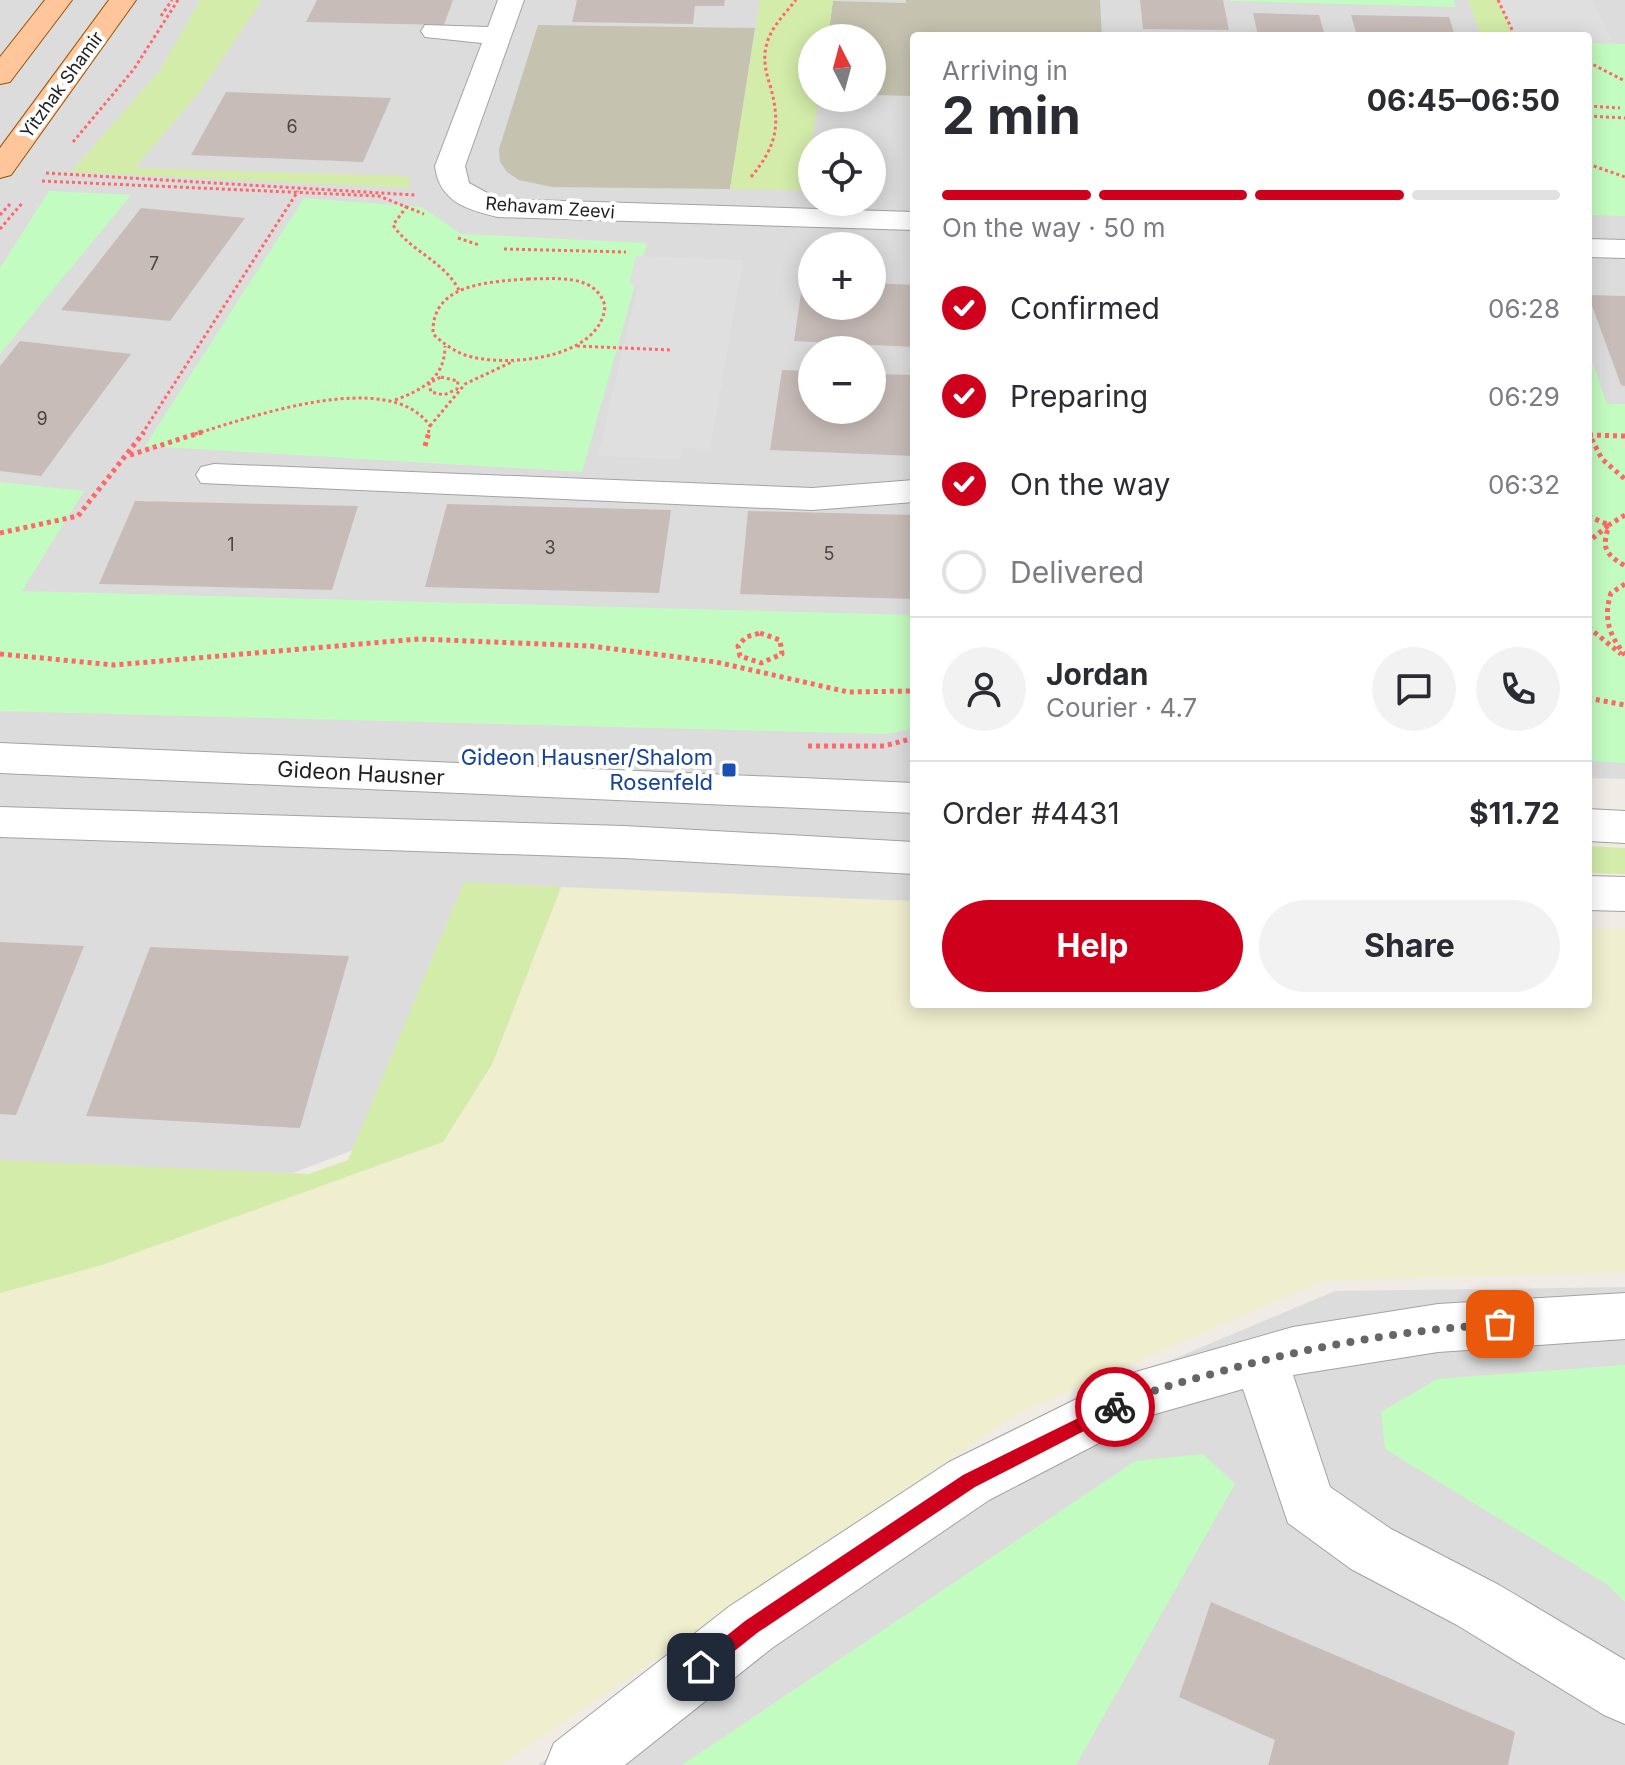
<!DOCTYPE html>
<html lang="en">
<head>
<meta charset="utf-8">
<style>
  :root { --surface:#fff; --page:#f2f2f3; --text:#2b2b33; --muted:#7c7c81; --line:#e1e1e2; --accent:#ce001b }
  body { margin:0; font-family:Inter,sans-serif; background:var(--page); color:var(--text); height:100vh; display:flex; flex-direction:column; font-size:30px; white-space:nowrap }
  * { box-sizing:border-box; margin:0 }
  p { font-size:26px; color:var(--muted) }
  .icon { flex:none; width:44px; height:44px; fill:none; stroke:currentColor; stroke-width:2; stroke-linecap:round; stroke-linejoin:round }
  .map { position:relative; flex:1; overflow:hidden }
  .side { position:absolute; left:910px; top:32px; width:682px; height:976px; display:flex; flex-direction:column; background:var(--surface); border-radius:8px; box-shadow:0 4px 20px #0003 }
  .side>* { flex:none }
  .needle { width:52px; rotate:354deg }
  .tools { position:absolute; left:798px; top:24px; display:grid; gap:16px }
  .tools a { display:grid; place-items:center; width:88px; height:88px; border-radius:50%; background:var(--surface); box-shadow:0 4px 20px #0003; font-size:40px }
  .pin { position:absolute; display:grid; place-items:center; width:68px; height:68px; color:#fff; margin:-34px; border-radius:16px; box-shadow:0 4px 12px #0006 }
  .courier { position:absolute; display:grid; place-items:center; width:80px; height:80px; margin:-40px; border:6px solid #ce001b; border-radius:50%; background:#fff; color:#222; box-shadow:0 2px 10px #0007 }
  .headline em { font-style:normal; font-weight:700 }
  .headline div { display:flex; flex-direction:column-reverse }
  .headline { display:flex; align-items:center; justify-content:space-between; height:136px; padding:0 32px }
  h1 { font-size:52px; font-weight:700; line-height:60px }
  .bar { display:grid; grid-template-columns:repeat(4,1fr); gap:12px 8px; align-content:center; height:96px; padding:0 32px }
  .bar i { height:10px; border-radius:6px; background:var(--line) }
  .bar .current { background:var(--accent) }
  .bar p { grid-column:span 4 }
  .line { display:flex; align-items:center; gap:20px; padding:0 32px; border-top:2px solid var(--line) }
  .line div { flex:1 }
  .round { display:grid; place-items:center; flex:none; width:84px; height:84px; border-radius:42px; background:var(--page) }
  ol { padding:0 32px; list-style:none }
  li { display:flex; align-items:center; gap:24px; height:88px }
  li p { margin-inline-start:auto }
  li .icon { padding:8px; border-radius:50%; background:var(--accent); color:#fff; stroke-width:4 }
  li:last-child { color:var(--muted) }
  li i { width:44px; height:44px; border:4px solid var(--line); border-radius:50% }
  .cta { display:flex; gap:16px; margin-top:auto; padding:16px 32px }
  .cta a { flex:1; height:92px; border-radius:48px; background:var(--accent); color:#fff; font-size:32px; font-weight:700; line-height:92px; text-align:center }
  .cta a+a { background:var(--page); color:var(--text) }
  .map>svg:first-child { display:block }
</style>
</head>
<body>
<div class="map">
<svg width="1625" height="1765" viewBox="0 0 1625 1765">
  <rect width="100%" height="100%" fill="#f0ebe5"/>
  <path fill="#dddcdc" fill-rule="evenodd" d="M0,0H1625V779L1588,778V36H914V937L122,1238L0,1280ZM812,38H872V98H812ZM812,142H872V202H812ZM812,246H872V306H812ZM812,350H872V410H812Z
    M1625,1287V1765H538L1043,1414L1335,1291Z"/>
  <path fill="#c5c2b0" d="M906,0H1100L1102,36H914V96L872,95V38H828L833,1L906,3Z
    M538,25L755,28L730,189L552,187L519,180L507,172L500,162L499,149Z"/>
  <path fill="#efeecf" d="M561,887L914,901V1004H1588V927L1625,929V1272L1322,1281L1019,1413L501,1765H0V1293L102,1265L443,1142L492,1064Z"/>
  <path fill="#d3eca9" d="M200,0H262L201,90L135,168L409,176V188L71,172L161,69Z
    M760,0H833L828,38H812V98H819L804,190L730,189Z
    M1468,0H1498L1515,36H1481Z
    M1588,846L1625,848V874L1588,873Z
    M464,882L561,887L492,1064L443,1142L102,1265L0,1293V1160L309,1174L348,1160Z"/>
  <path fill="#c3fcc0" d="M1230,0H1453L1456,7L1231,1Z
    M1588,43L1625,44V216L1588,215Z
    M49,191L131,195L0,354V268Z
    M304,198L422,207L461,234L647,243L582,472L145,446Z
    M1588,349L1607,404H1625V763L1588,761Z
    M0,482L84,491L22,591L914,615V728L887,734L0,711Z
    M1625,1365V1602L1608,1585L1385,1449L1381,1412L1437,1379Z
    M1203,1454L1235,1484L1076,1765H682L1135,1461Z"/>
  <path fill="#dfdfdf" d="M1498,0H1592L1612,43H1588V36H1515Z
    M636,256L743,260L710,449L682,448L680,459L598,456L638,285L629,284Z"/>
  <path fill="#c8bcb8" d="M317,0H453L444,25L306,22Z
    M577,0H725L724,6H695L693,24L572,22Z
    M1140,0H1223L1229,30L1143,29Z
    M1253,13L1319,15L1325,36H1258Z
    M1351,15L1449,17L1455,36H1357Z
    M226,92L391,98L363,162L191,155Z
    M141,208L245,218L170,321L61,310Z
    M803,280H812V306H872V283L914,285V347L794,341Z
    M1588,295L1625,296V386L1621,385Z
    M20,341L131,354L41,476L0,471V366Z
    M782,370L812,371V410H872V374L914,375V456L770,450Z
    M135,501L358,506L332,590L99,584Z
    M447,504L671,510L659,593L425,587Z
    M748,511L914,515V599L740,594Z
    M0,942L84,946L16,1115L0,1114Z
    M150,947L349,956L300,1128L86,1116Z
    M1211,1602L1515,1732L1508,1765H1268L1275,1740L1179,1697Z"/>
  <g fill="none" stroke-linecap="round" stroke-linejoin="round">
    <defs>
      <path id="minor" d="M498,0H524L465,166L469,183L498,199L914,212V230L498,217C468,210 439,202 435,166L482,43L425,37L421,31L425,25L488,27Z
        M1588,239L1625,240V258L1588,257Z
        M214,464L812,488L914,480V502L812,510L201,483L196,475L201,467Z
        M0,743L914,783V813L0,773Z
        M0,807L624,826L914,842V874L624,858L0,837Z
        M1588,809L1625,811V843L1588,841Z
        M1588,876L1625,877V911L1588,910Z
        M1625,1293V1339L1438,1352L1293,1375L1330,1487L1391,1529L1499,1585L1625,1660V1724L1604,1715L1457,1625L1351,1569L1288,1523L1243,1389L1155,1414L989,1500L772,1648L625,1765H545L554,1743L730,1606L949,1462L1125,1375L1293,1327L1438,1304Z"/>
      <path id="major" d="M45,0H72L10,82L0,84V57Z
        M109,0H136L11,175L0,178V148Z"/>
    </defs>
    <use href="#minor" stroke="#a3a3a3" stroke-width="2"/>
    <use href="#major" stroke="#9a5200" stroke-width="2"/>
    <path stroke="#ff676b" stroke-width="3" stroke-dasharray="3 3" stroke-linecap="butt" d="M1498,0L1515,36
      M161,16L172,0
      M1588,62L1625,81
      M1588,106L1620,108
      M1588,116L1625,118
      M73,142L134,69L178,0
      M1588,164L1625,177
      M46,173L415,195
      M751,177C777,146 781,124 770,85C766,73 763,60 766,47C770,28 784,15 796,0
      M42,181L379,196L424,214
      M407,206L393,225C411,252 443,260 459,290
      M0,215L10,204
      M0,229L23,202
      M458,238L479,245
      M504,249L626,252
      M528,279C555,279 596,273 605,306C601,360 504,368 465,355C452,350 443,343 433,334C431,283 489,282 528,279Z
      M577,346L672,350
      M441,377L458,381L457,389L444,395L431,392L429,383Z
      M395,400C422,390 445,378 445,346
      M430,426L465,384L514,361
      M142,434L298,191
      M195,434C251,417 390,367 430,426L428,434"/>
    <path stroke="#ff676b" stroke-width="5" stroke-dasharray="4 4" stroke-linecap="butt" d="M1588,432L1602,459L1625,479
      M1589,435L1625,436
      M425,446L429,432
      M130,455L202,432
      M1625,515L1609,525C1602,548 1604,553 1625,566
      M1588,516L1609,525L1588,542
      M0,533L78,516L144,432
      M1625,584L1611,593C1603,618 1609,635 1625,655
      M1588,627L1621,654
      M760,633L780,640L782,654L761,663L740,656L738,646L746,637Z
      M0,654L114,665L419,639L591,646L716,662L848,692L914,691
      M1588,698L1625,705
      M808,746H884L914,738"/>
    <use href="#minor" fill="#fff" fill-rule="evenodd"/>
    <use href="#major" fill="#ffc69b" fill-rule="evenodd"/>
  </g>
  <path fill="#ce001b" d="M1115,1400L1121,1402V1412L975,1487L757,1633L707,1673H695V1661L745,1621L963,1475Z"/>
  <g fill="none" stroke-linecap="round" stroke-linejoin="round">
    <path stroke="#686664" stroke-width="8" stroke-dasharray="0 14.4" d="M1115,1407C1148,1390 1183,1382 1219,1372C1311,1346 1405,1330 1500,1324"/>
  </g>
  <rect fill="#1a4fb4" stroke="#fff" stroke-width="3" x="721" y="762" width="16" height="16" rx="4"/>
  <g text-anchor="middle" stroke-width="8" stroke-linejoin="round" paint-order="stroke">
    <g font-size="18" fill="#1f1f1f" stroke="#fff">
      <text transform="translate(62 85) rotate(-54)" y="6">Yitzhak Shamir</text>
      <text transform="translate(550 208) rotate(4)" y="6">Rehavam Zeevi</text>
    </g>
    <g font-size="18" fill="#494645">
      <text x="292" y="133">6</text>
      <text x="154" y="270">7</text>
      <text x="42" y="425">9</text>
      <text x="231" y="551">1</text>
      <text x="550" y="554">3</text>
      <text x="829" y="560">5</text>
    </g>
    <g font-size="22" fill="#164399" stroke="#fff" text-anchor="end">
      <text x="713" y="765">Gideon Hausner/Shalom<tspan x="713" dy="25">Rosenfeld</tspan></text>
    </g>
    <g font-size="22" fill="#1f1f1f" stroke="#fff">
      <text transform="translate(361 773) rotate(3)" y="8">Gideon Hausner</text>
    </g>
  </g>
</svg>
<div class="tools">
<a><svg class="needle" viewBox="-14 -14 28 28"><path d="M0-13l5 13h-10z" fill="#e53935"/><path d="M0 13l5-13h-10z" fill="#7c7c81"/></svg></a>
<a><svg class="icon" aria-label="locate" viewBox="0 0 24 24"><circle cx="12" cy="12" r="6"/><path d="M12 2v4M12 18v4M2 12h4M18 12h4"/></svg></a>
<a>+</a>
<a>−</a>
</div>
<div class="pin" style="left:1500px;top:1324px;background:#ea580c"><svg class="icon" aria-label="bag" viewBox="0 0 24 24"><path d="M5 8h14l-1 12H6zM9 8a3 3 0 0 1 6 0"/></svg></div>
<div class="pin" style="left:701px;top:1667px;background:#1f2937"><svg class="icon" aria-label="home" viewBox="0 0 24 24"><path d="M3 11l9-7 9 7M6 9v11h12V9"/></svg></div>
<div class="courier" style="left:1115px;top:1407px"><svg class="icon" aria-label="bike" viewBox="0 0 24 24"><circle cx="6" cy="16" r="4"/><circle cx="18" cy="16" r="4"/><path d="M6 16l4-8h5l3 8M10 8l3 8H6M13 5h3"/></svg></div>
<section class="side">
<div class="headline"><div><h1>2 min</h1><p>Arriving in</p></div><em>06:45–06:50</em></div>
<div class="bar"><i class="current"></i><i class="current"></i><i class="current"></i><i></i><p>On the way · 50 m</p></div>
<ol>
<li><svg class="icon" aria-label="check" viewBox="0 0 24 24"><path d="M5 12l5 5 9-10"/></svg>Confirmed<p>06:28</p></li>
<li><svg class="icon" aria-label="check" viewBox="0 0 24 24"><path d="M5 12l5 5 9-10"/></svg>Preparing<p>06:29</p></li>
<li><svg class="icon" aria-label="check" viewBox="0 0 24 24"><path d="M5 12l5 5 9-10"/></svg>On the way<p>06:32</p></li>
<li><i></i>Delivered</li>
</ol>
<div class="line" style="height:144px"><a class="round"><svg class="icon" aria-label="person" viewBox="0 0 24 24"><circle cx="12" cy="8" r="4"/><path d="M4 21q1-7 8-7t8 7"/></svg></a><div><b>Jordan</b><p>Courier · 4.7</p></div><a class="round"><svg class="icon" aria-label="chat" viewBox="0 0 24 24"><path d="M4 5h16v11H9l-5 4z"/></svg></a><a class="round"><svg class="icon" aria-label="phone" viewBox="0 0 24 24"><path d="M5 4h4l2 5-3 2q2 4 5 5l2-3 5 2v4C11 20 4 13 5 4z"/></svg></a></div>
<div class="line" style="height:104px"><div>Order #4431</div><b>$11.72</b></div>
<div class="cta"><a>Help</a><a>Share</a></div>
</section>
</div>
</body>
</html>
